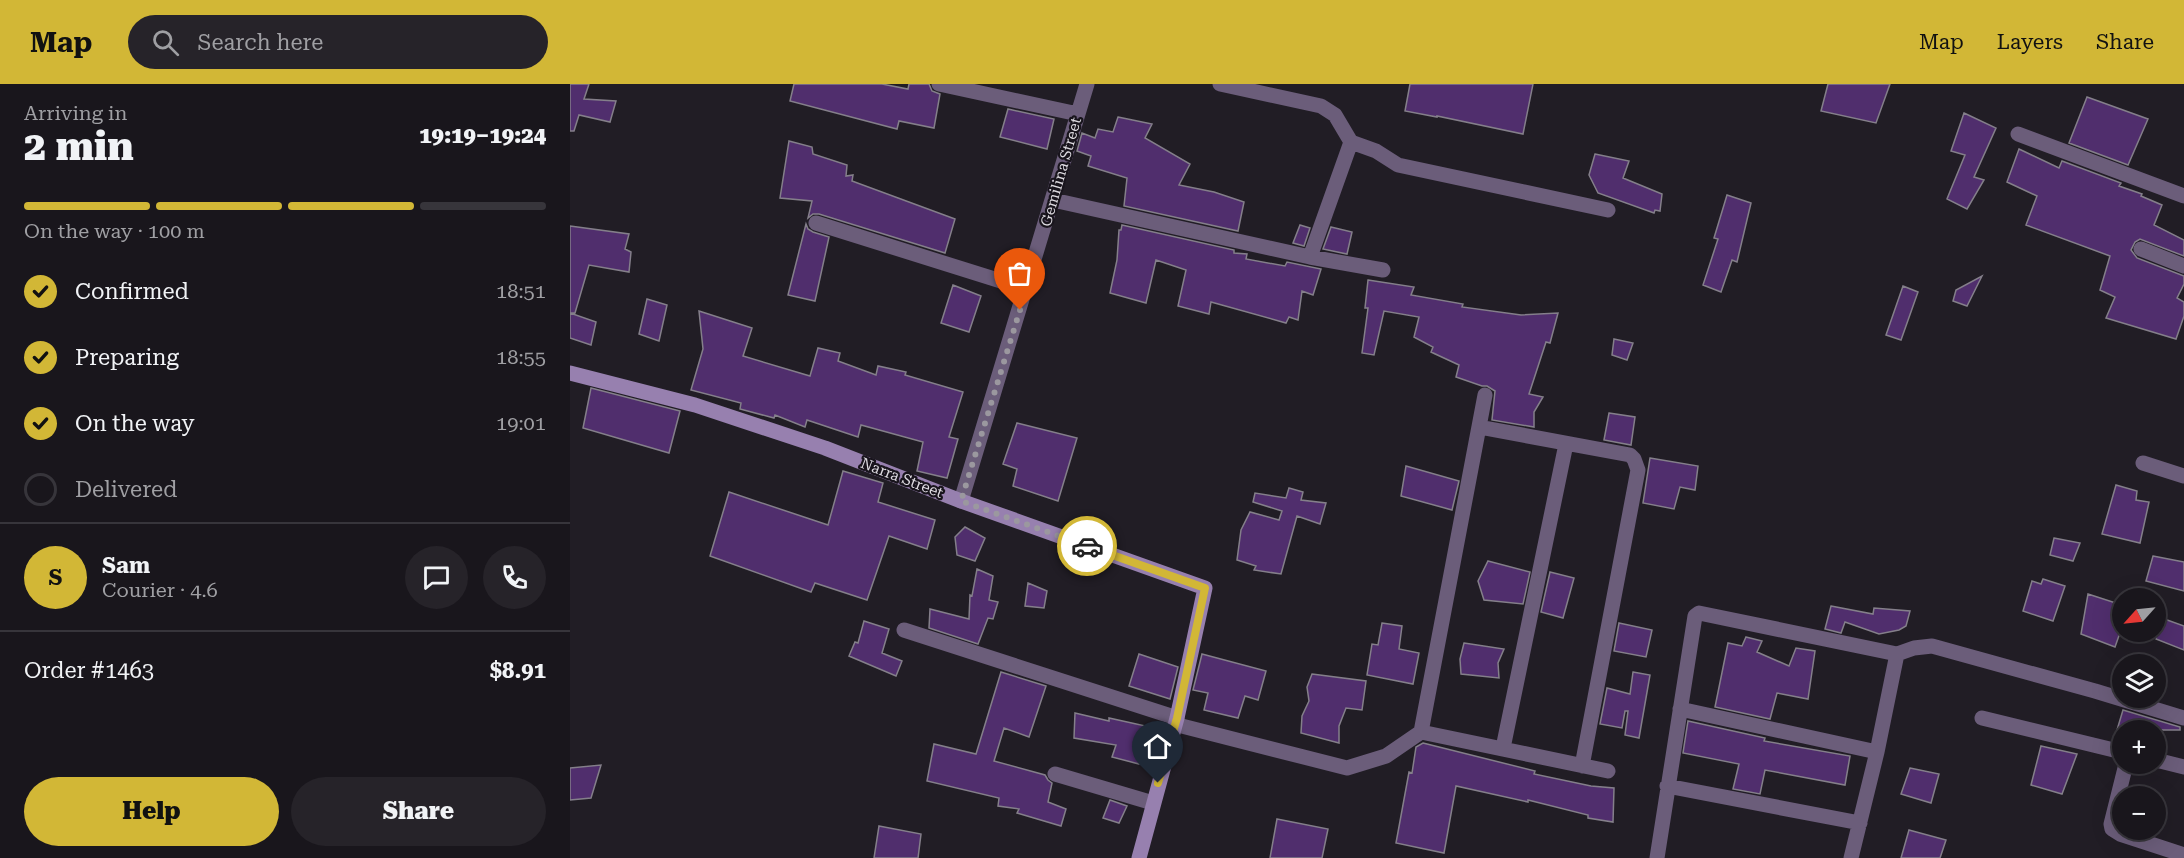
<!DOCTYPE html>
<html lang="en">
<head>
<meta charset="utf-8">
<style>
  :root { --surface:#19161c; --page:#262329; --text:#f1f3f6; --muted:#9f9fa3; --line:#37353b; --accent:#d2b736 }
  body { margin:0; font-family:"Roboto Serif",serif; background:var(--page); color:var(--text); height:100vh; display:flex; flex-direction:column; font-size:22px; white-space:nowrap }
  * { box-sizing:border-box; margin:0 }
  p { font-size:20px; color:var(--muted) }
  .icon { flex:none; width:33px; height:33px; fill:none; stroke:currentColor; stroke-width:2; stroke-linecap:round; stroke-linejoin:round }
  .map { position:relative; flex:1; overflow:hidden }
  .side { display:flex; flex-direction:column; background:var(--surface); width:570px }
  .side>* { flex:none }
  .needle { width:39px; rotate:243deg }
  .tools { position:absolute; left:1542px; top:504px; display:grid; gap:12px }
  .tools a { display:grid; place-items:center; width:54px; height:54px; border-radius:50%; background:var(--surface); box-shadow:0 6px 24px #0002,0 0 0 2px var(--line); font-size:30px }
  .pin { position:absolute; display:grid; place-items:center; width:51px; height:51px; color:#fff; margin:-62px -26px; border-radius:50% 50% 50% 0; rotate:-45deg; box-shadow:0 0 6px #0007 }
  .pin .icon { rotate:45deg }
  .courier { position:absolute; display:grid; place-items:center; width:60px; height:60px; margin:-30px; border:4px solid #d2b736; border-radius:50%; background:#fff; color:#222; box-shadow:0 2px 8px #0007 }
  .head em { font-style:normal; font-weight:800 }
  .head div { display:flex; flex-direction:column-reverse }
  .head { display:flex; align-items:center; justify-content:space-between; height:102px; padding:0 24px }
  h1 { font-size:39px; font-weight:800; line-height:45px }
  .bar { display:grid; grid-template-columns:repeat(4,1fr); gap:9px 6px; align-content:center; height:72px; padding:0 24px }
  .bar i { height:8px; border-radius:4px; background:var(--line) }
  .bar .on { background:var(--accent) }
  .bar p { grid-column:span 4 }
  .line { display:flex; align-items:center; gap:15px; padding:0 24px; border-top:2px solid var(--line) }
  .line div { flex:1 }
  .round { display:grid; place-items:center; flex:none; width:63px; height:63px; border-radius:32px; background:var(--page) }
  ol { padding:0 24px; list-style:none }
  li { display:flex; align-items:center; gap:18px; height:66px }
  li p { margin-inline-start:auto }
  li .icon { padding:6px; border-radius:50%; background:var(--accent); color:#111; stroke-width:4 }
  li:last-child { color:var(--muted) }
  li i { width:33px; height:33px; border:3px solid var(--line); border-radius:50% }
  .primary-button { display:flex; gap:12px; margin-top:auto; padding:12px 24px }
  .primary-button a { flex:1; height:69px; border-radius:36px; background:var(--accent); color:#111; font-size:24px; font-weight:800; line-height:69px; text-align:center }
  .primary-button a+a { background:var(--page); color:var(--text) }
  header { display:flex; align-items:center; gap:36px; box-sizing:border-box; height:84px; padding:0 30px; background:var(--accent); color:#111 }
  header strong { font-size:28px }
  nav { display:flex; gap:33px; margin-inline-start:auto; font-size:21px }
  .search { width:420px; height:54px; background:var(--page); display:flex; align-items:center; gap:15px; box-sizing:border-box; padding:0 21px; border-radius:33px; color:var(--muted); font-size:22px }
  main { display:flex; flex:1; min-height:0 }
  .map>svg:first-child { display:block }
</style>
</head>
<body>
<header>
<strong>Map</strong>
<div class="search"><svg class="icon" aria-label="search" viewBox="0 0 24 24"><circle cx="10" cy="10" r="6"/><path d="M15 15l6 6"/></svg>Search here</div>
<nav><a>Map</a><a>Layers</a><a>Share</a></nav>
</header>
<main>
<section class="side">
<div class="head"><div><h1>2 min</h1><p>Arriving in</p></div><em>19:19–19:24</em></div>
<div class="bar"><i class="on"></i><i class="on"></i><i class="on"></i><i></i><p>On the way · 100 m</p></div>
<ol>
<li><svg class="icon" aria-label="check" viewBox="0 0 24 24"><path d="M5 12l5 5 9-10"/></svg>Confirmed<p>18:51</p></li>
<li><svg class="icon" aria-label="check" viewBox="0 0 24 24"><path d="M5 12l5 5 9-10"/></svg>Preparing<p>18:55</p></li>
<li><svg class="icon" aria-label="check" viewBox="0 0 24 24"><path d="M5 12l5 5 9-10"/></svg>On the way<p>19:01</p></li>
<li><i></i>Delivered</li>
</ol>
<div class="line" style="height:108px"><b class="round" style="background:var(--accent);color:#111">S</b><div><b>Sam</b><p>Courier · 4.6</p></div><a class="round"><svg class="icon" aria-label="chat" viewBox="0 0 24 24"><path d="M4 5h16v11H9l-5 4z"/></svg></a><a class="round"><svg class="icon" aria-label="phone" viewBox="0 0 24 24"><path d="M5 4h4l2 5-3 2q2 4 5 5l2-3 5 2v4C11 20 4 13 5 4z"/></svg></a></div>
<div class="line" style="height:78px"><div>Order #1463</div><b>$8.91</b></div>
<div class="primary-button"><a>Help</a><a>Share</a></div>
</section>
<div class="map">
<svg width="1614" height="774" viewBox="0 0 1614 774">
  <rect width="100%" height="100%" fill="#211d25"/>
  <path fill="#502e6d" stroke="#847f8a" stroke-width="1.5" d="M0,0H19L14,15L46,17L40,38L9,31L4,47H0Z
    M224,0H312L338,5L339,0H359L362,7L370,10L364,44L329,37L327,45L220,17Z
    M840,0H963L953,50L867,32V33L835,27Z
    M1258,0H1320L1306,39L1251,27Z
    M1517,13L1578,35L1558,81L1499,59Z
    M438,25L484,35L477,65L430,53Z
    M1394,29L1426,44L1404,93L1414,96L1397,125L1377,115L1395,71L1381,67Z
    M548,33L582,40L575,54L620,80L609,101L644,108L674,118L668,147L554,122L557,94L518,82L521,72L507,67L512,49L525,54L528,45L543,48Z
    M219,57L242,63L243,70L277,81L276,92L283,91L282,97L385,135L375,169L249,130H243L238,134L242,117L210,114Z
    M1449,65L1489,84L1492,77L1551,99L1549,102L1572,110L1571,112L1592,121L1584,141L1614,156V172L1570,155L1565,158L1561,166L1567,174L1614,192V200L1607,214L1614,218V232L1606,255L1536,234L1545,213L1530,206L1540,172L1456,141L1467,112L1437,98Z
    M1025,70L1059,77L1053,94L1092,110L1090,127L1085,126L1084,129L1028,109L1019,91Z
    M1157,111L1181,119L1167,178L1162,176L1151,208L1133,201L1148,155L1144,154Z
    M236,140L238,145L243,148L259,153L245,217L218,211Z
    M552,141L664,166V169L677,170L676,175L715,182L717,178L751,185L743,211L732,207L728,236L719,233L716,239L641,218L639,230L608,222L616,186L586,176L576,219L540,209L547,176L549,146H551Z
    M730,141L740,144L734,162L723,159Z
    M0,142L59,150L55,165L61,168L59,188L19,181L5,229H0Z
    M761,143L782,148L777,170L753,165Z
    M1412,192L1397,222L1383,217L1386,206Z
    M798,196L844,203L841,211L893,220L892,223L951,231L988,229L980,259L976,258L959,310L973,313L964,328V343L922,336L925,307L917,302H912L886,293L889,281L861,268L863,263L844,253L849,233L814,227L804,271L792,269L798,224H795Z
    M383,201L411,212L399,248L371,239Z
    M1333,202L1348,208L1331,256L1316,251Z
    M77,215L97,221L89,257L69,250Z
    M129,227L182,244L173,272L240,292L248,264L270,269L268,277L306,291L308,282L336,288L335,291L393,308L379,353L388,355L377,394L347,387L353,358L291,341L288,353L237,336L235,343L205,331L204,334L170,325L171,319L121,306L133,265Z
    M0,229L26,238L21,261L0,254Z
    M1044,255L1063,259L1057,276L1042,271Z
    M21,304L110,327L99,369L13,344Z
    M1039,329L1065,333L1061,361L1034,356Z
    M447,339L507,354L488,417L443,402L447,385L433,380Z
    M1080,374L1128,382L1125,406L1110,403L1104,425L1073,419Z
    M836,382L889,397L882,426L831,412Z
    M273,387L313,399L308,418L365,436L357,465L319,452L297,516L245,499L241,508L140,472L159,408L258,441Z
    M1546,401L1567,407L1566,416L1579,418L1570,459L1532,450Z
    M719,404L733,408L731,416L756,419L750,440L727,432L711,490L684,486L686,482L667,476L671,446L680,428L709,436L712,427L683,418L685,409L716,414Z
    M395,443L415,454L405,477L387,471L385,453Z
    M1484,454L1510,459L1503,477L1480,471Z
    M1583,472L1614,478V507L1576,497Z
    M918,477L960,488L953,520L914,516L908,497Z
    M407,485L423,492L419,516L428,518L423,535L418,534L408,560L359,544L360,525L399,535L400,511L402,512Z
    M980,488L1004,494L993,534L971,528Z
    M1473,495L1495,502L1483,537L1453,527L1462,497L1471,500Z
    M458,499L477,507L474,524L455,522Z
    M1518,510L1552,521V543L1545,563L1511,550Z
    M1261,522L1303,530L1304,524L1340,527L1336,542L1329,546L1309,550L1275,538L1271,549L1255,545Z
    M1586,532L1614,542V566L1586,555Z
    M294,537L319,545L312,569L332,577L326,592L279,572L285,558L288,559Z
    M812,539L832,542L829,565L849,569L843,600L797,591L802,560L808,561Z
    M1049,539L1082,546L1076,573L1044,567Z
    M1176,553L1192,557L1187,568L1219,582L1226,564L1245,567L1238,615L1207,609L1200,635L1145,623L1158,559L1172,562Z
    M894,559L934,565L928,579L929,594L891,590L890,575Z
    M569,570L608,583L600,615L559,602Z
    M632,570L696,587L688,616L675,612L668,634L634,626L638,609L623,606Z
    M431,588L476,602L459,653L434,644L424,677L475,691L478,696L482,699L478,718L496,725L491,742L447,729L449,725L428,722L429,714L357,697L364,660L406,670Z
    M1063,588L1080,591L1069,654L1055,651L1058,627H1055L1052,644L1030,640L1037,604L1060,610Z
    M742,590L796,597L792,626L776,624L769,642V659L731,649L732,632L739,617L737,603Z
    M1553,626L1610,643V646H1547Z
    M505,629L539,637V634L580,643L569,680L542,673L546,661L504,654Z
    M1118,637L1195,654L1194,657L1280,672L1275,701L1195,686L1190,710L1163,705L1169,680L1113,669Z
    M853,659L965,687L964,690L1021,702L1044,704L1043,738L1018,734V731L958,716V718L886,702L874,769L826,759L839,688L842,689L846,663Z
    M1471,662L1507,670L1492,710L1461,701Z
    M31,681L21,714L0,716V684Z
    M1340,684L1369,690L1361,719L1331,710Z
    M540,716L557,722L549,739L533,734Z
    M707,735L758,745L752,774H700Z
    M309,742L351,750L348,774H304Z
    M1339,746L1376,756L1370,774H1331Z"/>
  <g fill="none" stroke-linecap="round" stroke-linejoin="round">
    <path stroke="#6b5d7a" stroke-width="15" d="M369,0L508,30
      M650,0L751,22L765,31L781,58L806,67L828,81L1038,126
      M1448,50L1614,112
      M483,116L740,173L813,186
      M246,139L456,205
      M1571,165L1614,182
      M740,173L781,58
      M909,343L1060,371L1064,375L1068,386L1012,682
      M1573,379L1614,392
      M391,417L517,0
      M334,546L607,634
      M1110,625L1307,668
      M1412,634L1552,668
      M604,640L777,684L816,672L851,648L1038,687
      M851,648L915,311
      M933,664L996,360
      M1586,676L1614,683
      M1556,680L1541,740L1542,745L1550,750L1614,771
      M485,690L583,719
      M1097,702L1290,739
      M1087,774L1125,532L1129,529L1327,570L1344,564L1362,562L1525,607L1614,634
      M1281,774L1307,668L1327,570"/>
    <path stroke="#9780af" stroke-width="15" d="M0,289L125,321L255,364L391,417L635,504L607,634L569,774"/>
  </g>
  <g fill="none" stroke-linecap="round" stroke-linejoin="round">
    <path stroke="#9b989f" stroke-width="6" stroke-dasharray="0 10.8" d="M450,226L391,417L517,462"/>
    <path stroke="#d2b736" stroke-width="8" d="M517,462L635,504L607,634L588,699"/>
  </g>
  <g text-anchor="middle" stroke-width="4.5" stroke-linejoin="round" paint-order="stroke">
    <g font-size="15" fill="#dddae0" stroke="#18141c">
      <text transform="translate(491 88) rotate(-74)" y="5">Gemilina Street</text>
      <text transform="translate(332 394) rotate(21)" y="5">Narra Street</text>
    </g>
  </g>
</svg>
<div class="tools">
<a><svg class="needle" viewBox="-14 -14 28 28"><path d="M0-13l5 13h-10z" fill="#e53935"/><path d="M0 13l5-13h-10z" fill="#9f9fa3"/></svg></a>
<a><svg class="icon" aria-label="layers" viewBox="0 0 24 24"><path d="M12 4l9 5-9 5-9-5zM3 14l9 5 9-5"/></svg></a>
<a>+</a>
<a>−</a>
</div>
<div class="pin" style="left:450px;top:226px;background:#ea580c"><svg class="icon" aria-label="bag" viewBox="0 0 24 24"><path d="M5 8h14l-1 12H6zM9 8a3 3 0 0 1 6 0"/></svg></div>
<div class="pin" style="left:588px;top:699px;background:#1f2937"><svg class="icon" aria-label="home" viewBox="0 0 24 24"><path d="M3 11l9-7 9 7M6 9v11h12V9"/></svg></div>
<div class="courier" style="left:517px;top:462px"><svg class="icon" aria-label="car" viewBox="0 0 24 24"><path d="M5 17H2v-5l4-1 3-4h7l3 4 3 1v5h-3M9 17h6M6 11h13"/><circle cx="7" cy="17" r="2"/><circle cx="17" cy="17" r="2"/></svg></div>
</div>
</main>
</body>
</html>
